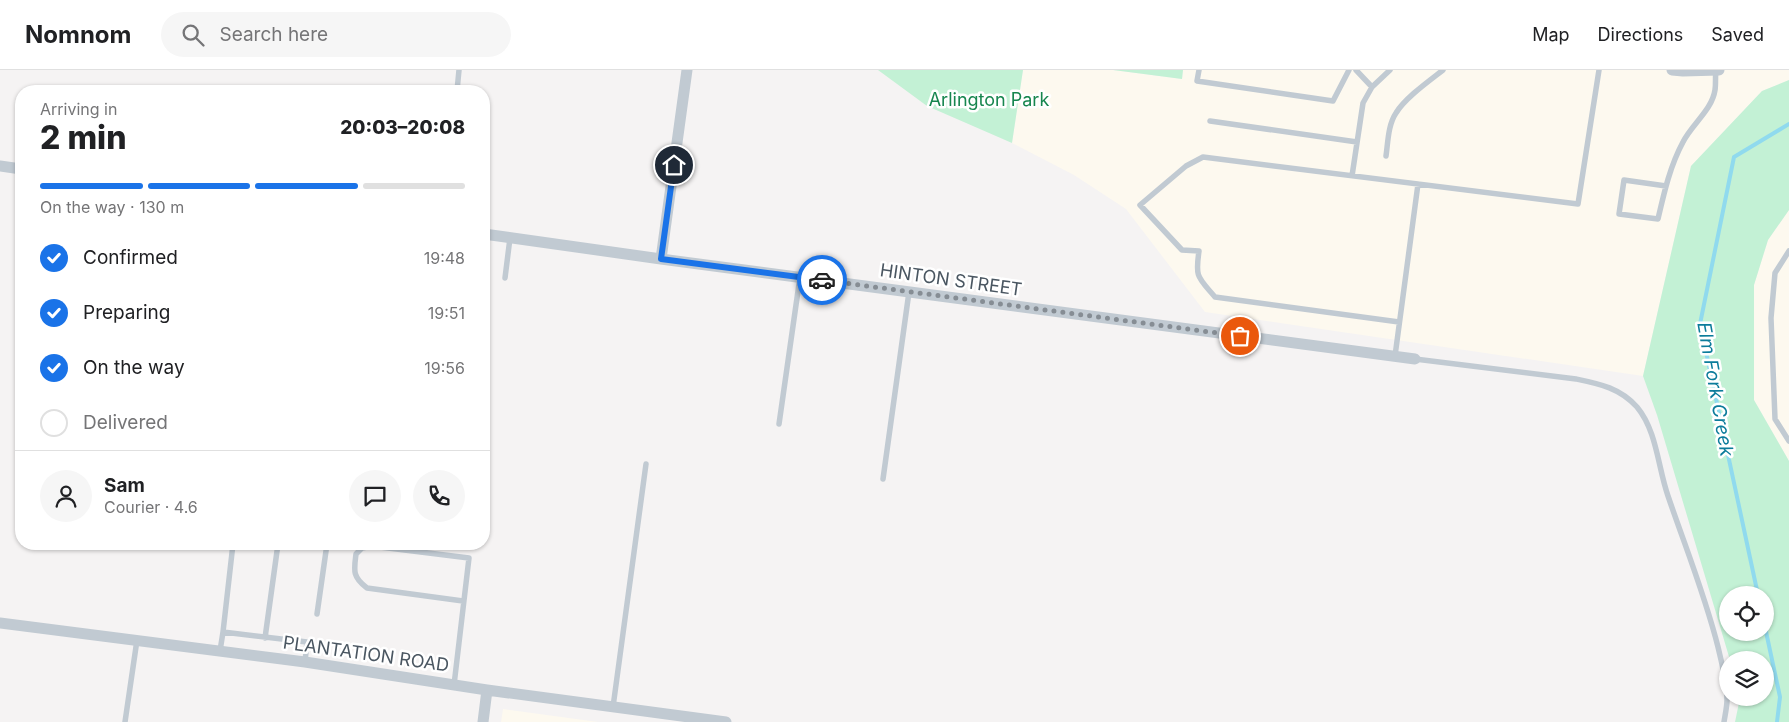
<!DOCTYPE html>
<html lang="en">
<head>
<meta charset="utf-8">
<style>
  :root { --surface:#fff; --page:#f6f6f6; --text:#202124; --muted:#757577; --line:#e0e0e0; --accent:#1a73e8 }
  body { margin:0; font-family:Inter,sans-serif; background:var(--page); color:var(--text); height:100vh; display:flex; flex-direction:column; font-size:19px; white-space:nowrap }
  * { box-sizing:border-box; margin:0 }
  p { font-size:16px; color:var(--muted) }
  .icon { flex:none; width:28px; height:28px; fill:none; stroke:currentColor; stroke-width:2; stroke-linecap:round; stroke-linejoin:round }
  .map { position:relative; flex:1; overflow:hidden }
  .panel { position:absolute; left:15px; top:15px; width:475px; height:465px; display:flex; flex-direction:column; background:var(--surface); border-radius:20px; box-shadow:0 1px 4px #0004 }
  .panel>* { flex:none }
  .buttons { position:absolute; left:1719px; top:516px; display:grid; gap:10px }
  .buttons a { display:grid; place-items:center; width:55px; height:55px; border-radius:50%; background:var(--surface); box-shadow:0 1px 4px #0004; font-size:25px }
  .pin { position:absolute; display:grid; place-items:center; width:42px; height:42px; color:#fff; margin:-21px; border:2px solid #fff; border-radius:50%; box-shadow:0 1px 5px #0007 }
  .courier { position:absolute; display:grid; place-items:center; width:50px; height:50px; margin:-25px; border:4px solid #1a73e8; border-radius:50%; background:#fff; color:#222; box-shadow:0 1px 6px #0007 }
  .headline em { font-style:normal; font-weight:800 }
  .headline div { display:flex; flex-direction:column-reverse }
  .headline { display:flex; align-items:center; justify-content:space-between; height:85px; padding:0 25px }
  h1 { font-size:32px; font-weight:800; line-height:38px }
  .bar { display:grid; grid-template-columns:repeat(4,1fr); gap:8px 5px; align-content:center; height:60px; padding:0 25px }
  .bar i { height:6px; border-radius:4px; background:var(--line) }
  .bar .on { background:var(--accent) }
  .bar p { grid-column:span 4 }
  .line { display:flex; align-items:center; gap:12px; padding:0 25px; border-top:1px solid var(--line) }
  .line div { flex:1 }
  .round { display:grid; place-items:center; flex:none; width:52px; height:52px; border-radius:26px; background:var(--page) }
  ol { padding:0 25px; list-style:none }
  li { display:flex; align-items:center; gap:15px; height:55px }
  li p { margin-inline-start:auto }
  li .icon { padding:5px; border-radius:50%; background:var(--accent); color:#fff; stroke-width:4 }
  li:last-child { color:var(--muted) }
  li i { width:28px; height:28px; border:2px solid var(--line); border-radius:50% }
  header { display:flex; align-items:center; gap:30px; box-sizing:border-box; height:70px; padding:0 25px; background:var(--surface); border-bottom:1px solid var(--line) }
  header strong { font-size:24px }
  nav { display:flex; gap:28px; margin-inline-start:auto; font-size:18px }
  .search { width:350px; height:45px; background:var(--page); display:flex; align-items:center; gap:12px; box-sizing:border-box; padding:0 18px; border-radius:28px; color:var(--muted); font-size:19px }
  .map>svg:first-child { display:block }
</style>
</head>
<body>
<header>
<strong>Nomnom</strong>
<div class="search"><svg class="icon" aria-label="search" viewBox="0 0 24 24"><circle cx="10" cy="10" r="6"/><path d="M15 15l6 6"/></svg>Search here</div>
<nav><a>Map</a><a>Directions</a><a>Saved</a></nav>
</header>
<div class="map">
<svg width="1789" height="652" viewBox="0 0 1789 652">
  <rect width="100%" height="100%" fill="#f5f3f3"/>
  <path fill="#fdf9ef" d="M1023,0H1113L1182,9L1183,0H1789V10L1762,21L1691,96L1643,306L1205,242L1126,139L1074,105L1012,73Z
    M1789,140V391L1754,330V215L1768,170Z
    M503,639L598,652H501Z"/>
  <path fill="#c3f1d5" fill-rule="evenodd" d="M878,0H1023L1012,73L927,36Z
    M1113,0H1183L1182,9Z
    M1789,10V140L1768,170L1754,215V330L1789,391V652H1735L1740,628H1765V590H1730L1657,345L1643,306L1691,96L1762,21ZM1728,525H1765V562H1728Z"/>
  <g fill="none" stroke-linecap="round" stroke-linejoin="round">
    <path stroke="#90daee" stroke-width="4" d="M1758,525L1700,254L1734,87L1789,54
      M1765,557L1780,627L1777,652"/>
    <path stroke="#c1cad2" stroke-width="5.5" d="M1199,0L1197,11L1333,31L1349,0
      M1356,0L1372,17
      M457,21L459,0
      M1210,51L1357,72
      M1386,86C1388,72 1388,55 1396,43C1405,28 1429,11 1443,0
      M1352,106L1363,33L1372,17L1390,0
      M1666,116L1624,110L1619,144L1658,149C1664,123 1670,96 1683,72C1692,54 1712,40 1715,20C1716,14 1715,7 1716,1
      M1789,181L1775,203L1771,248L1775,349L1789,371
      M505,208L510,168
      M1399,252L1215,227C1198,207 1195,208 1199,181L1182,180L1140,135L1186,96L1203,87L1578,134L1599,0
      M1395,286L1418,114
      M1415,289L1576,309C1600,314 1620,318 1637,337C1657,361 1658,398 1668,426C1685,476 1705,525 1718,577C1722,594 1727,612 1727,630C1727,637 1725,645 1724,652
      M779,354L800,207
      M883,409L909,222
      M233,474L223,562L307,572L305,592
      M317,544L327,474
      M265,568L278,474
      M220,581L223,562
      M454,615L469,488L372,476L362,478L356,484C354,500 352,507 367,518L463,531
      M613,637L646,394
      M125,652L137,570"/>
    <path stroke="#c1cad2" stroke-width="11" d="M1672,0L1683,1L1719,0
      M0,96L21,99
      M484,164L661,189L1415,289
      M661,189L687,0
      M0,553L305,592L487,620L726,652
      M483,652L487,620"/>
  </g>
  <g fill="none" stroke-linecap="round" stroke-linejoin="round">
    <path stroke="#868d94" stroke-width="5" stroke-dasharray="0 9" d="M822,210L1240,266"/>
    <path stroke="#1a73e8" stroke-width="6" d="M674,95L661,189L822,210"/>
  </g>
  <g text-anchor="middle" stroke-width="5" stroke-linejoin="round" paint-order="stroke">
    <g font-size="18" fill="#17864f" stroke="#fff">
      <text x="989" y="36">Arlington Park</text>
    </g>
    <g font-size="18" fill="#4a5661" stroke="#fff">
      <text transform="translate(951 210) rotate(8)" y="6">HINTON STREET</text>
      <text transform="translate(366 584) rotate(8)" y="6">PLANTATION ROAD</text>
    </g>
    <g font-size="19" font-style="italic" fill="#0c7c9b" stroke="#fff">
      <text transform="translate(1716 319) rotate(80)" y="7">Elm Fork Creek</text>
    </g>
  </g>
</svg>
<div class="buttons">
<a><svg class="icon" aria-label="locate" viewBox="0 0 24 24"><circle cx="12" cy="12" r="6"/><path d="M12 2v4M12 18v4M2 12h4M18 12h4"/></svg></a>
<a><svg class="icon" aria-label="layers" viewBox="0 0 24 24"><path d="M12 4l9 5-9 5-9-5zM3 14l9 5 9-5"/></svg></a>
</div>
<div class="pin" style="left:1240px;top:266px;background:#ea580c"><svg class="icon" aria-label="bag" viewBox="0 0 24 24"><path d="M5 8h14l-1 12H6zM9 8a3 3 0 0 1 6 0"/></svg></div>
<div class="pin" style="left:674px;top:95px;background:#1f2937"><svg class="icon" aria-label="home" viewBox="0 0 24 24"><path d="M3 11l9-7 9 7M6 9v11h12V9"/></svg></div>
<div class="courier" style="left:822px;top:210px"><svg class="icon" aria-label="car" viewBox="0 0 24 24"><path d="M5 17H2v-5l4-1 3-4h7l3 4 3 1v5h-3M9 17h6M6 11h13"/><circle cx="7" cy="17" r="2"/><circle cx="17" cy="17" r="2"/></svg></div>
<section class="panel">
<div class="headline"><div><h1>2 min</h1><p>Arriving in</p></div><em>20:03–20:08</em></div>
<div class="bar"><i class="on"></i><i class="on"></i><i class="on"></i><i></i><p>On the way · 130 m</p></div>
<ol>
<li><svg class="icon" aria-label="check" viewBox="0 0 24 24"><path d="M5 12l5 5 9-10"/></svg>Confirmed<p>19:48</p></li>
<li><svg class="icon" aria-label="check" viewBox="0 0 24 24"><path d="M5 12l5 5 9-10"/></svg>Preparing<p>19:51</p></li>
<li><svg class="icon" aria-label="check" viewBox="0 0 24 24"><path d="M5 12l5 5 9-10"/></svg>On the way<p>19:56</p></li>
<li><i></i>Delivered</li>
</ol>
<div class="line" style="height:90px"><a class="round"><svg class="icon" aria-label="person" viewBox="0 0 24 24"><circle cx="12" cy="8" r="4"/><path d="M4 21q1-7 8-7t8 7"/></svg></a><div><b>Sam</b><p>Courier · 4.6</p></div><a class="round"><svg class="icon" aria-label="chat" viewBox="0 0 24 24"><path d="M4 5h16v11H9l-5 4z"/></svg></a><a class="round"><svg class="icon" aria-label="phone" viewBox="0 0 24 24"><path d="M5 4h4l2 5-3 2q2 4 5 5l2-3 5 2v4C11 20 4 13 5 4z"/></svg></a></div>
</section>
</div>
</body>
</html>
